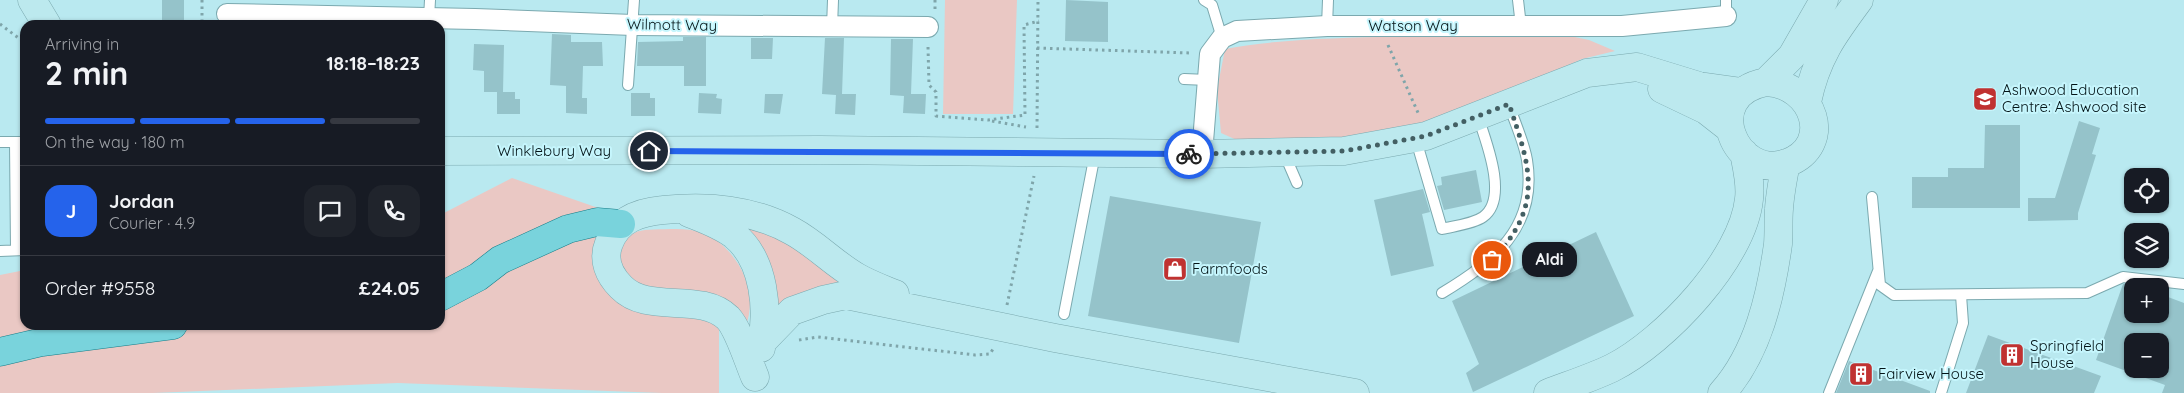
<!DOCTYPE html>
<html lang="en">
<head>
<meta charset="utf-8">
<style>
  :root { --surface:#171b24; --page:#20242c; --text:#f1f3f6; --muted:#9ea1a6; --line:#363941; --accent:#2563eb }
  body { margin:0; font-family:Quicksand,sans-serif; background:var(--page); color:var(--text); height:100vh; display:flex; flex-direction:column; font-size:19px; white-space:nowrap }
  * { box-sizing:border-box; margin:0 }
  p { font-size:16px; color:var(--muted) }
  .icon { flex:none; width:28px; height:28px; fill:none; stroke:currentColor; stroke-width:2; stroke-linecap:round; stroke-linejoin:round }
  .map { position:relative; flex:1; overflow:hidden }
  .details { position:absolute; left:20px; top:20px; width:425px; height:310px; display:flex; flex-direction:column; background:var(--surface); border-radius:15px; box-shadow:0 1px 4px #0004 }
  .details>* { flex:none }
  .controls { position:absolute; left:2124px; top:168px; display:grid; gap:10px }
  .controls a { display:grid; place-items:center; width:45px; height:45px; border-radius:10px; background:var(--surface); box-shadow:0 1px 4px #0004; font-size:25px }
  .pin { position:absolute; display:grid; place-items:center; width:42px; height:42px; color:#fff; margin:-21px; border:2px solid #fff; border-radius:50%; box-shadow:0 1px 5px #0007 }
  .courier { position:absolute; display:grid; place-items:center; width:50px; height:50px; margin:-25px; border:4px solid #2563eb; border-radius:50%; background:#fff; color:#222; box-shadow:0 1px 6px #0007 }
  .bubble { position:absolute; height:35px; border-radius:15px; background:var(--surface); box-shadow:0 1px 4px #0004; font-size:16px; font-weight:700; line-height:35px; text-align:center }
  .head em { font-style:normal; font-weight:700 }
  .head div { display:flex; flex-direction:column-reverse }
  .head { display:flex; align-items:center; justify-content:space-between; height:85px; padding:0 25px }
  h1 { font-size:32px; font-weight:700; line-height:38px }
  .bar { display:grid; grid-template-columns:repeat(4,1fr); gap:8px 5px; align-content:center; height:60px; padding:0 25px }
  .bar i { height:6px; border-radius:4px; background:var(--line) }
  .bar .active { background:var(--accent) }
  .bar p { grid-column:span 4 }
  .line { display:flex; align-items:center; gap:12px; padding:0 25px; border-top:1px solid var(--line) }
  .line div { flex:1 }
  .round { display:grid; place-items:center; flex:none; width:52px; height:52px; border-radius:15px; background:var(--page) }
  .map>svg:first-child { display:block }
</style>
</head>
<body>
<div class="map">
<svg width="2184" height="393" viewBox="0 0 2184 393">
  <rect width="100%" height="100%" fill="#b9e9f0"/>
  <path fill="#eac8c4" d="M945,0H1017L1013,114H943Z
    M1521,26L1589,40L1615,51L1582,59L1522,86L1384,137L1239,141L1221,133L1217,90L1225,49C1322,31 1423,43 1521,26Z
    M512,178L607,211L624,303L719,324V393H662L398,383L153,393H0V275L25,270V325H440V215Z
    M740,223L794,244L842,279L835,292L770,313Z
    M676,229C686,229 696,230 706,234C738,250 759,291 746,325L642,287L619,270C621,225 638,230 676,229Z"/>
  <path fill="#95c3ca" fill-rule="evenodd" d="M162,0H184V25H162Z
    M1066,0L1108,2V42L1065,41Z
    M552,34L571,35V42H602L603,66H583L582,98H587V114L566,113V86L550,85Z
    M683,37H706V86H684V66H637L638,42L683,41Z
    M751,38H773L772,59H751Z
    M825,38H844L842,94H856L855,115L835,114L836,95L822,94Z
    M891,39H913L911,94H926L925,114L903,113L904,96L890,95Z
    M474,44L504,45L503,92H515V99H520V114H497V92H484V71L473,70Z
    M631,93H650V98H655V116H631Z
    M699,93L717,94L716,98L722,99L721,114L698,113Z
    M765,94H783L780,114L764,113Z
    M2079,121L2100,128L2092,154L2096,155L2078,213V220L2028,221V198H2055Z
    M1985,125H2020V208H1912V177H1948V168H1984Z
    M1476,170L1482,202L1444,210L1437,186L1442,185L1441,177Z
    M1423,189L1430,212L1422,214L1434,266L1391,276L1374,200Z
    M1110,196L1261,222L1239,343L1088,316Z
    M1596,232L1634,316L1473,392L1466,373L1479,364L1452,301Z
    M2123,284L2139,286H2132V314H2160V294L2184,303V393H2162L2165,385L2096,360ZM2132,341H2160V369H2132Z
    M1988,335L2101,376L2094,393H1966Z
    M1849,361L1930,391V393H1836Z"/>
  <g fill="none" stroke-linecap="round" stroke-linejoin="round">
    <defs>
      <path id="lane" d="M1204,0L1212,5L1222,38
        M1518,0L1521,26
        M1726,16V0
        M429,18L430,0
        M1327,26L1328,0
        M832,27L833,0
        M1184,79L1208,80
        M628,85L634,0
        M1416,140L1442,229C1454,226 1473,224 1483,217C1509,199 1486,141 1478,117
        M0,142H25
        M15,142L16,250
        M1284,153L1297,183
        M1872,197L1880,285L1894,295L2087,293L2123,277L2184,284
        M0,251L25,250
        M1442,293C1493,262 1538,228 1527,160C1524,142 1515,123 1509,105
        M1064,314L1095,154
        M1829,393L1878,271
        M1941,393L1963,323L1961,295"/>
      <path id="street" d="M227,14L475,19L633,25L928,27
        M1202,154L1210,54L1222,38L1237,31L1327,26H1622L1726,16"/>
      <path id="secondary" d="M32,0L47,25
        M1766,82C1814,84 1835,145 1787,163C1736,182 1698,95 1766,82Z
        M1766,82L1792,56L1824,0
        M1662,89L1706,110L1729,128
        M1807,102C1816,58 1833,35 1859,0
        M440,151L820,150L1202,154L1344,151L1426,136L1587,73L1637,67L1699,86L1742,92
        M689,213C704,219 721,225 734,235C765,260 769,311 761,348
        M763,341L792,311L823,300L846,295L1055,338L1355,393
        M755,377C748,361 739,330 728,318C700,291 648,315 621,287C609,275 602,260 609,243C618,219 640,212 663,210C708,205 752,209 792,231C816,244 834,264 857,277C869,284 883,289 895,294
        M1548,393C1569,385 1591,378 1612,368C1664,342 1743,259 1749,199C1751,184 1747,168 1744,153
        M1722,393C1758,353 1771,295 1778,244C1779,232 1778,220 1779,209C1780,193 1783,178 1786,163"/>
      <path id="primary" d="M440,297L478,277L500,260L568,229L597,222L621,224
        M0,352L42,342L173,325"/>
    </defs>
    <use href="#lane" stroke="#7ba9af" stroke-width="12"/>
    <use href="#street" stroke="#7ba9af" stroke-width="22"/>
    <use href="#secondary" stroke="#7ba9af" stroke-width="29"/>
    <use href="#primary" stroke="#157d88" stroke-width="29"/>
    <path stroke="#7fa5aa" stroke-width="3" stroke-dasharray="2.5 4" stroke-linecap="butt" d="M202,0V25
      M935,9V0
      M0,24L25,43
      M1388,45L1419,115
      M928,47L929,85L936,92V116L988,120L1025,115L1024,25L1039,21
      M1037,48L1191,53
      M992,121L1026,127
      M1037,128L1038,0
      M1007,305L1034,176
      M799,340L818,337L975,355L990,354L993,349"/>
    <use href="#lane" stroke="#fff" stroke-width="10"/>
    <use href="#street" stroke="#fff" stroke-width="20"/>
    <use href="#secondary" stroke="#bce9ee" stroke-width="28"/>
    <use href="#primary" stroke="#79d3dc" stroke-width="28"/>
  </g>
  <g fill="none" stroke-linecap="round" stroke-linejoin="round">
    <path stroke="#435f63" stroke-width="5" stroke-dasharray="0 9" d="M1189,154L1344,151L1426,136L1509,104C1531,169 1544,206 1492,260"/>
    <path stroke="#2563eb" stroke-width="6" d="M649,151L1189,154"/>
  </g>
  <defs>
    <symbol id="school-square" viewBox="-11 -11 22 22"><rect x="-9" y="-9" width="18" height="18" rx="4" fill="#c03231" stroke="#c6f6fd"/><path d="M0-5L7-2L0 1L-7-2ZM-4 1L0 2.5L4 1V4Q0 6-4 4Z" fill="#fff"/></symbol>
    <symbol id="shop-square" viewBox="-11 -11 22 22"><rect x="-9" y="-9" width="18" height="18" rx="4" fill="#c03231" stroke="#c6f6fd"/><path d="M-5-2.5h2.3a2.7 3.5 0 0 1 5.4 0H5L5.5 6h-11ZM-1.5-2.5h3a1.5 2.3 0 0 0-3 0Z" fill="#fff"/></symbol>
    <symbol id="building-square" viewBox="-11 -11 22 22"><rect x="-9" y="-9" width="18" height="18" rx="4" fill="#c03231" stroke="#c6f6fd"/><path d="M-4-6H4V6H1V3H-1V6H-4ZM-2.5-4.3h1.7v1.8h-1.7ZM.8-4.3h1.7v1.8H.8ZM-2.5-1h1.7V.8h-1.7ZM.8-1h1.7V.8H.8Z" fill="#fff"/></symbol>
  </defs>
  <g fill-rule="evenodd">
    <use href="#school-square" x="1971" y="85" width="28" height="28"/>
    <use href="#shop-square" x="1161" y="255" width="28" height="28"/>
    <use href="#building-square" x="1998" y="341" width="28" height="28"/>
    <use href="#building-square" x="1847" y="360" width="28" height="28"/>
  </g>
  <g text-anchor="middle" stroke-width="4" stroke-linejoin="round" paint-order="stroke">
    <g font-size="15" fill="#031417" stroke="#c6f6fd">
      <text transform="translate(672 25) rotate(1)" y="5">Wilmott Way</text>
      <text x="1413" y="31">Watson Way</text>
      <text x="554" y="156">Winklebury Way</text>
    </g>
    <g font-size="15" fill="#031417" stroke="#c6f6fd" text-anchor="start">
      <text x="2002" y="95">Ashwood Education<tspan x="2002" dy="17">Centre: Ashwood site</tspan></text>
      <text x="1192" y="274">Farmfoods</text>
      <text x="2030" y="351">Springfield<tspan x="2030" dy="17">House</tspan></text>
      <text x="1878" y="379">Fairview House</text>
    </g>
  </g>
</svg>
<div class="controls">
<a><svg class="icon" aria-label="locate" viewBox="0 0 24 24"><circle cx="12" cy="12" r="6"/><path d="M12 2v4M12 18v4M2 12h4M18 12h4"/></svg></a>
<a><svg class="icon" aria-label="layers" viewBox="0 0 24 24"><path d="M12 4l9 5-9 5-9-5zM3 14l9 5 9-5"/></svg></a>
<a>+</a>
<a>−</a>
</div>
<div class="pin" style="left:1492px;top:260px;background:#ea580c"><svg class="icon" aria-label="bag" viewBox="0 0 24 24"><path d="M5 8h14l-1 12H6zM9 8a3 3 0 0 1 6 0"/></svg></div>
<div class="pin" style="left:649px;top:151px;background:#1f2937"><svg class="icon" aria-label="home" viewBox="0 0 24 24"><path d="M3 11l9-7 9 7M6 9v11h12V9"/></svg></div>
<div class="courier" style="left:1189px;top:154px"><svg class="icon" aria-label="bike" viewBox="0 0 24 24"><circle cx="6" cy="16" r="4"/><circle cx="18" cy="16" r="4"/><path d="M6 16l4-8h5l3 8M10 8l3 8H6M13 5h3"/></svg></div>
<div class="bubble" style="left:1522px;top:242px;width:55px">Aldi</div>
<section class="details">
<div class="head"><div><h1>2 min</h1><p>Arriving in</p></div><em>18:18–18:23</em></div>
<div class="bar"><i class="active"></i><i class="active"></i><i class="active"></i><i></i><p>On the way · 180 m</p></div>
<div class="line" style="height:90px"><b class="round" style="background:var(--accent);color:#fff">J</b><div><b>Jordan</b><p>Courier · 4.9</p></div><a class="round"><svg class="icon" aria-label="chat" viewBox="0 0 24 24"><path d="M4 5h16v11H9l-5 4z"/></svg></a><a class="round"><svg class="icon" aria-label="phone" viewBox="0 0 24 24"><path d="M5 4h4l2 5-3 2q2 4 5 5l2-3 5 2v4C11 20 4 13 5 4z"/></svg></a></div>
<div class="line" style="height:65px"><div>Order #9558</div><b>£24.05</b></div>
</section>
</div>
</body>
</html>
